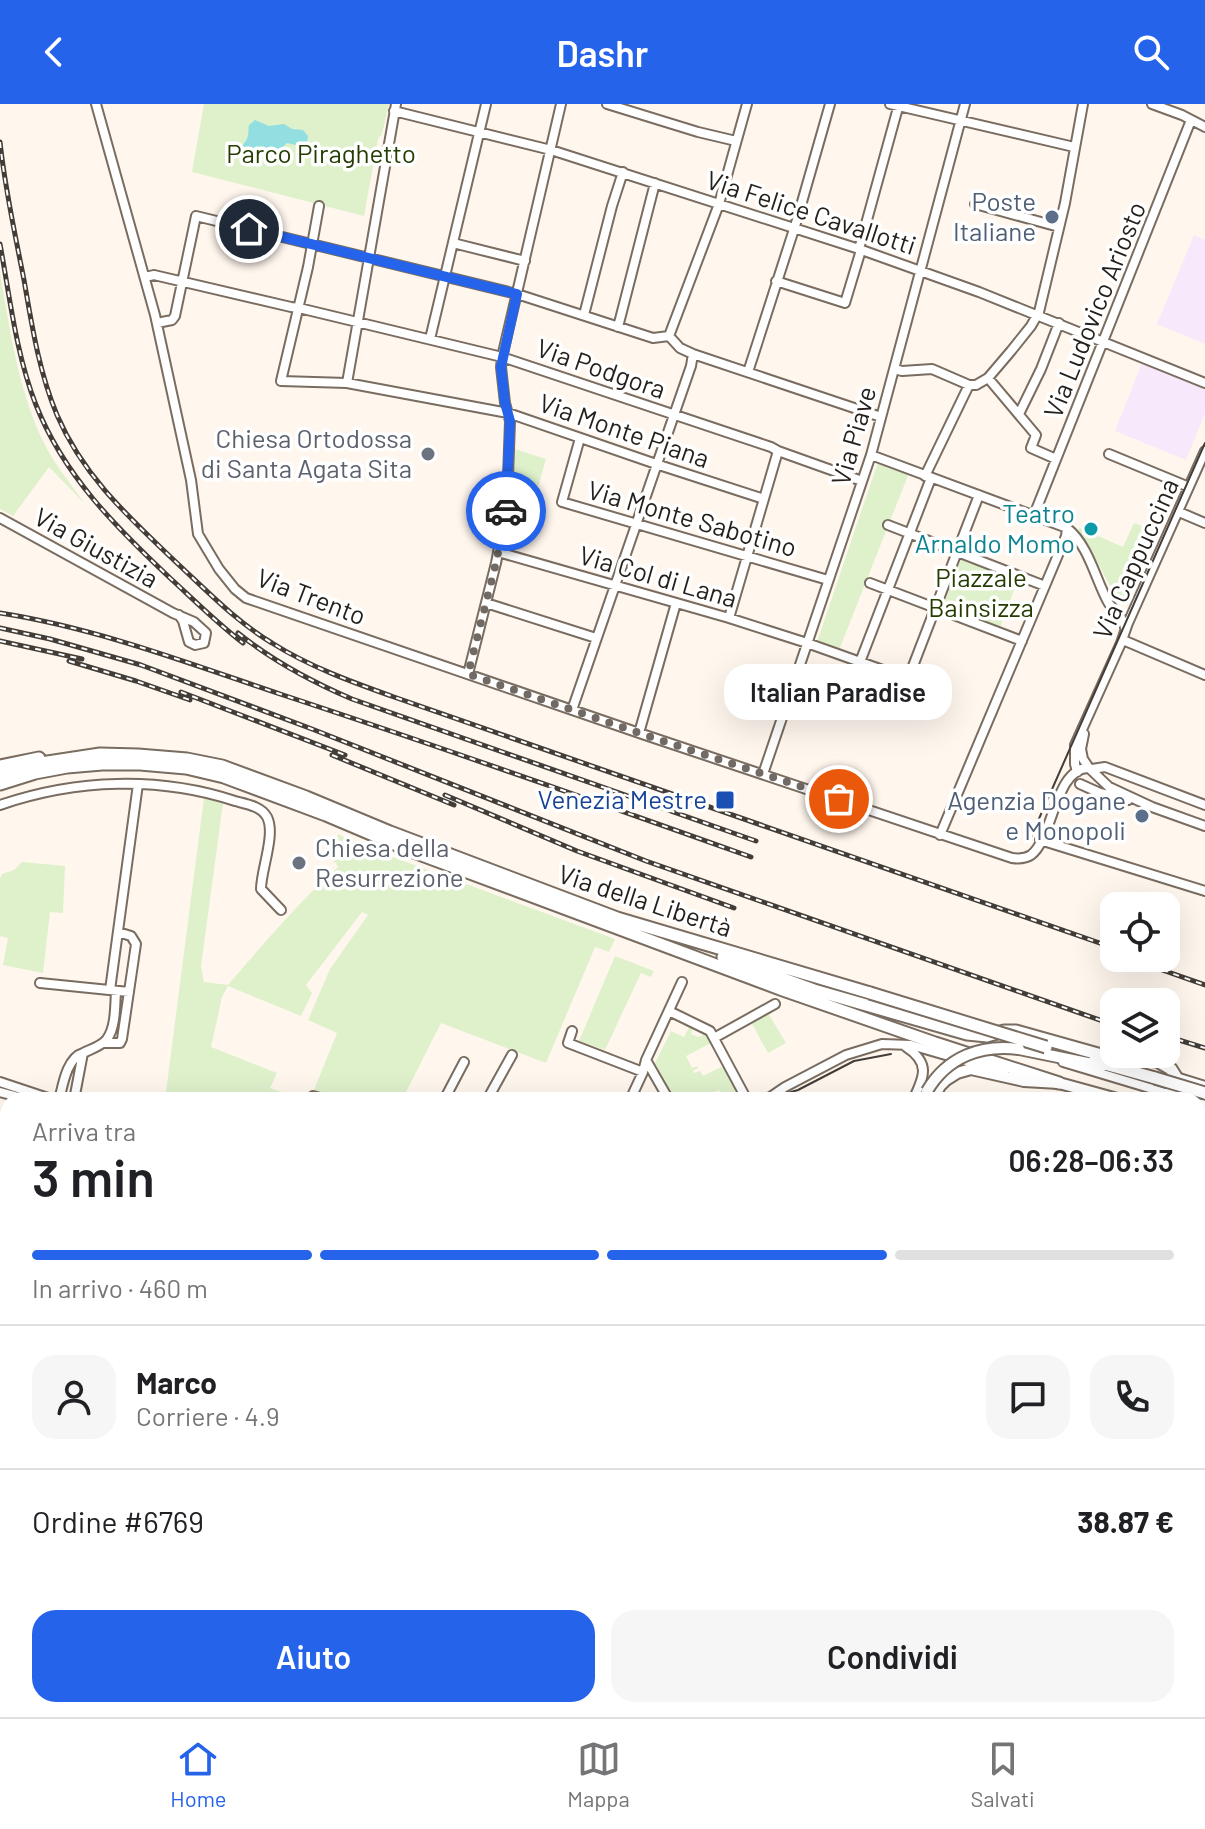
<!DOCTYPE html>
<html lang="it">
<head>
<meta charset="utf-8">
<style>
  :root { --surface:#fff; --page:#f6f6f6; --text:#202124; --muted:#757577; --line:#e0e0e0; --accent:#2563eb }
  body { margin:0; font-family:Barlow,sans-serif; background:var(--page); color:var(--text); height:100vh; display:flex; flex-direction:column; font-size:30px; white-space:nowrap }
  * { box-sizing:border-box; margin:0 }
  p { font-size:26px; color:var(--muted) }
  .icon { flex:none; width:44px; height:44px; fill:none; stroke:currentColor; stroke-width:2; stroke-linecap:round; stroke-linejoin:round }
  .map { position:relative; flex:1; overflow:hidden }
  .details { position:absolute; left:0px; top:988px; width:1206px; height:626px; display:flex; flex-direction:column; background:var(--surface); border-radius:24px 24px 0 0; box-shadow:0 8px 32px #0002 }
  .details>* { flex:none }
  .buttons { position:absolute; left:1100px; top:788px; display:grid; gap:16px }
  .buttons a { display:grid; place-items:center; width:80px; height:80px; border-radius:16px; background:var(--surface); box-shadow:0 8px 32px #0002; font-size:40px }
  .pin { position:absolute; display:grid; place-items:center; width:68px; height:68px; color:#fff; margin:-34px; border:4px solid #fff; border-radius:50%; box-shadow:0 2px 8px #0007 }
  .courier { position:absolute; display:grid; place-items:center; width:80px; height:80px; margin:-40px; border:6px solid #2563eb; border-radius:50%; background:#fff; color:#222; box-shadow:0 2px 10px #0007 }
  .bubble { position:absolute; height:56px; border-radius:24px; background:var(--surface); box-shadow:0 8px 32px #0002; font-size:26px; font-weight:600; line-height:56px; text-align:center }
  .head em { font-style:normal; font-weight:600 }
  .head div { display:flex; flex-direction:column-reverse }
  .head { display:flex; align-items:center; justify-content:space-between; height:136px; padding:0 32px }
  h1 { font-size:52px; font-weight:600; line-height:60px }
  .bar { display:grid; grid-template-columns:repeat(4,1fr); gap:12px 8px; align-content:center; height:96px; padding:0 32px }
  .bar i { height:10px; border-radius:6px; background:var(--line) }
  .bar .active { background:var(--accent) }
  .bar p { grid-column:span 4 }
  .line { display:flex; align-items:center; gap:20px; padding:0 32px; border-top:2px solid var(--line) }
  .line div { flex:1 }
  .round { display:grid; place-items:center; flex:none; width:84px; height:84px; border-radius:24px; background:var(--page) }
  .button { display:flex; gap:16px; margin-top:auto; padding:16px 32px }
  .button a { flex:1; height:92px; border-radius:24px; background:var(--accent); color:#fff; font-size:32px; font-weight:600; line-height:92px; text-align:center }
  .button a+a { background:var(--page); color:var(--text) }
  header { display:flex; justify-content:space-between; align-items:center; height:104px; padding:0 32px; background:var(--accent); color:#fff; font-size:36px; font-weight:600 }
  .dock { display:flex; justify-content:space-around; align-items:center; height:112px; border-top:2px solid var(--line); background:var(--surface); font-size:22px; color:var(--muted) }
  .dock a { display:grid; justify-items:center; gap:4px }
  .dock .active { color:var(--accent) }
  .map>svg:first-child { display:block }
</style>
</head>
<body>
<header><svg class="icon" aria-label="back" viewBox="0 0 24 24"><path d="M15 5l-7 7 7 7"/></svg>Dashr<svg class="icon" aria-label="search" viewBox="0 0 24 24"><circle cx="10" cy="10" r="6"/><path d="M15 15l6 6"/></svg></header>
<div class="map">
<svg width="1205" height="1613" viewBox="0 0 1205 1613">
  <rect width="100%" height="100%" fill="#fff6ee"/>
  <path fill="#f7e8fb" d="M1194,131L1205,136V240L1157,220Z
    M1142,259L1205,285V309L1186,356L1115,327Z
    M0,1445L8,1448V1468L0,1490Z"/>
  <path fill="#def1cb" d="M204,0H389L382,30L378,35L364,112L192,68Z
    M0,169C10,226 18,285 43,337C54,360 71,380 85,400L49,363L13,412L0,405Z
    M515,345L546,355L538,383L514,376Z
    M878,358L909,369L839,546L817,538Z
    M529,397L539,400L530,433L507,427L512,408L524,411Z
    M1134,419L1157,428L1127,498L1119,499L1089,442L1077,427L1080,424L1123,443Z
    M962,453L1018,475L1000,524L943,502Z
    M853,588L868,593L861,615L845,610Z
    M204,694L223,699L201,862L204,878L228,881C263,840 298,799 338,763L336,759L328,754L329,749L336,747L338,743L334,741L338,730L363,742L615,835L609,848L595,843L546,959L441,919L402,996H343L314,986L337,929L308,916L330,865L368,811L362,808L306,881L312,889L301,912L228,882L222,893L211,943L277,969L270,984L302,996H189L190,991L166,988Z
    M22,758L65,762L63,809L50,808L43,869L3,861L8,834L0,832V775L2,770L14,766Z
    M615,852L654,867L651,873L641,869L605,946L579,937Z
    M768,909L786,939L768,949L751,918Z
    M690,922L693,924L691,930L698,933L706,930L711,939L686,952L692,964L697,962L698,964L693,967L694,969L700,967L703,972L723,962L738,990L730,995L727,990L722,992L719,986L707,991L709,996H676L655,959L671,927L684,933Z
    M0,1492L8,1496V1519L5,1525L8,1526L5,1534L0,1532Z
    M0,1549L8,1552V1588L0,1582Z"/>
  <path fill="#92dee0" d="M255,16L269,22L284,20L292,25L303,26L308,32L307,39L300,42L287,39L275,51L262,50L247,53C235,42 246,42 248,31C249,28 248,24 249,21Z"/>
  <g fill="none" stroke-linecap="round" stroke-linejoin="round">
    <defs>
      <path id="minor" d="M96,0L155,211L191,376L198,430L219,465L235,485L246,494L645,631L1012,754C1019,755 1025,755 1031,751C1053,735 1055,663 1089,664
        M607,0L698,28L736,37
        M890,0L1074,43
        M1152,0L1182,11L1205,23
        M394,7L551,46L859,145L979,188L1205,279
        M975,100L1059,123
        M319,102L308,163L281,277L347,279L508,309L659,361L764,395
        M453,139L525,157
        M859,145L899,0
        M145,173L154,171L291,203L299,204L502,253L771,343L778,347L862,377
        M776,177L845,199L861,146
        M584,211L612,102L623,68
        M157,219L172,216L175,212L196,112L517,190L653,234L669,232L680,244L693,250L881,313
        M618,223L655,79
        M669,232L719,100L747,0
        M430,235L486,0
        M894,265L902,267L932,265L969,281H976L988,274L1011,247L1031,222L1039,208L1065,99L1083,0
        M748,268L796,119L830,0
        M988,274L1036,331L1031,344L1056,355
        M347,279L396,0
        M1019,310L1041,265L1059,219
        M580,334L562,398L828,476
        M1109,350L1189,383
        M871,351L1067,424C1089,442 1095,474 1108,498C1113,507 1124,513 1125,524
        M925,372L969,281
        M1179,408L1205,419
        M1034,411L1191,16
        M0,414L173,509L194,518L206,529L204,539L195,541L189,538L183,517L179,511
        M888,421L1045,482
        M498,448L729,514L807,539L908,575L979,391
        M870,479L1022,537
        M486,499L596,534
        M729,514L778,347
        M1123,536L1205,571
        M860,558L931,374
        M468,570L496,459L507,402L510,317L505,299L501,263L502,253L561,0
        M572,606L674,311L691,262L693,250
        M639,629L676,499
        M1084,630L1081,645L1083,655L1089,664L1109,683L1152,703L1205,722
        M1092,665L1105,663L1205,701
        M1077,668L1075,660V641L1121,539L1128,519L1205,347
        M763,670L871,351L965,0
        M1080,680L1100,689L1128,696
        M0,701C76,675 159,672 235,697C246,700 261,702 267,713C276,730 261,766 261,785L281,806
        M940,731L1066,432L1067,424
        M1040,736L1205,787
        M40,879L129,888
        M110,886L138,680
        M669,907L710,927L747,996
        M572,927L568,939L643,968
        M714,934L775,900
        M103,939H120L122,935L136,840L131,832L118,828
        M906,943C931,959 924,973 913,996
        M83,949C91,945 102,942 107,935C116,923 115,901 116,887
        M646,956L669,996
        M1063,958L1166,989
        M1176,973L1205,982
        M0,978L54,996
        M0,988L30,996
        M313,992L327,996
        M62,996L60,992L61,988C64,975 69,953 83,949L74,996
        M444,996L464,958
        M487,996L512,951
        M630,996L643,968L646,956L682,878
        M766,996L785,983L846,951L882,940L911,941L1004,968
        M1198,999L1205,1001
        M0,1041L8,1053
        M0,1166L8,1161
        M1198,1166L1205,1169
        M0,1175L8,1209
        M0,1238L8,1271
        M8,1299L2,1313L8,1316
        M0,1436L8,1439
        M1198,1476L1205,1469
        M1198,1604L1203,1601L1205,1597
        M239,1606L243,1613
        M386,1606L390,1613
        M473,1606L491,1613
        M1151,1606L1154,1613
        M80,1613L82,1606
        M134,1613L136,1606
        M258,1613L272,1606
        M349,1613L351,1606
        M576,1613L579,1606
        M653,1613L656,1606
        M933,1613L936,1606
        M1175,1613L1192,1606"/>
      <path id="major" d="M1019,945L1102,962
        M932,996L940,982L946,976L957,969L971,965L1024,977L1059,979L1121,996
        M1198,1017L1205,1019
        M665,1613L668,1606
        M681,1613L684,1606"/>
      <path id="highway" d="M0,662L39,654
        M0,671L41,659L100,650L138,651L187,655L222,662L306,693L390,728L617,814L870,889
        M0,680L35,669L67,663L102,660H140L186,664L224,673L326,711L411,747L783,886L935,939L1059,979
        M723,853L814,886L967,930L987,932L1004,927H1016L1105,952L1157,957L1171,965L1176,973
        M1094,957L1155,974"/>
    </defs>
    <use href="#minor" stroke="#796c60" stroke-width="12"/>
    <use href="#major" stroke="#796c60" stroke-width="14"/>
    <use href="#highway" stroke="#796c60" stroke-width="15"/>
    <use href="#minor" stroke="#fff" stroke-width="8"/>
    <use href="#major" stroke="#fff" stroke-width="10"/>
    <use href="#highway" stroke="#fff" stroke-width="11"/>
    <path stroke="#433d38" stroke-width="2" d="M1030,735L1205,339
      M764,996L798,986L854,957L891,950
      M78,1613L80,1606"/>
    <defs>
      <path id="rail" d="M0,38C5,85 15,130 24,176C32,222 39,268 57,311C84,374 131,415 179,461C209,489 237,518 272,539C310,563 352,578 394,593L1114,844
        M0,140C10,194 16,250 36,301C64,372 116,423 170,474C194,496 217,519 243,539
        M0,509C96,524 188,559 280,590C438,642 594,697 751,753
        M0,524L50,535L141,561L312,625L646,757L1114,921
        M238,529C273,557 310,577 352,595L756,737
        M0,537L82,555
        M69,557L136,577L190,596
        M181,588L345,651
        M332,651L454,701
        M445,691L577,747L734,804
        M1128,854L1205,881
        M1166,932L1205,944"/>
    </defs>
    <use href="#rail" stroke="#433d38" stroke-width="5"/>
    <use href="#rail" stroke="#fff" stroke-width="2" stroke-dasharray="6" stroke-linecap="butt"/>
    <defs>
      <path id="minor-bridge" d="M1166,989L1190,996"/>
      <path id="major-bridge" d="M927,987C947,953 981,940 1019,945"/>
      <path id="highway-bridge" d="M870,889L1046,943
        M1155,974L1205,989"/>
    </defs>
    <use href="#minor-bridge" stroke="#796c60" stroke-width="12" stroke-linecap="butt"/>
    <use href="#major-bridge" stroke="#796c60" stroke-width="14" stroke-linecap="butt"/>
    <use href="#highway-bridge" stroke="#796c60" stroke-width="15" stroke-linecap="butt"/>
    <use href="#minor-bridge" stroke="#fff" stroke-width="8"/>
    <use href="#major-bridge" stroke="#fff" stroke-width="10"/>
    <use href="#highway-bridge" stroke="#fff" stroke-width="11"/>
  </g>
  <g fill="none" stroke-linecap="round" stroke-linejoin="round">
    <path stroke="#716a64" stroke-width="8" stroke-dasharray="0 14.4" d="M506,407L496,459L468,570L645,631L839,695"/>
    <path stroke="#2563eb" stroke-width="10" d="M249,125L517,190L501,263L505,299L510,317L506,407"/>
  </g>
  <g fill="#5c6f8a" stroke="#fff" stroke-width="3">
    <circle cx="1052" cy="113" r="8"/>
    <circle cx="1142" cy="712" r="8"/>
  </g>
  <g fill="#6b7280" stroke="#fff" stroke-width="3">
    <circle cx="428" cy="350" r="8"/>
    <circle cx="299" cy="759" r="8"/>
  </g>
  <circle fill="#0f9aa8" stroke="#fff" stroke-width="3" cx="1091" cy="425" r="8"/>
  <rect fill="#1a4fb4" stroke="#fff" stroke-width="3" x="715" y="686" width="20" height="20" rx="4"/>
  <g text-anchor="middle" stroke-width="7" stroke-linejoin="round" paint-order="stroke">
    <g font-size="26" fill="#253c02" stroke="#fff">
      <text x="321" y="59">Parco Piraghetto</text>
      <text x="981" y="483">Piazzale<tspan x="981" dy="30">Bainsizza</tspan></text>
    </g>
    <g font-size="26" fill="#4e5e75" stroke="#fff" text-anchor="end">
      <text x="1036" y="107">Poste<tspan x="1036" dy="30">Italiane</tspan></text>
      <text x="1126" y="706">Agenzia Dogane<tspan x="1126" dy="30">e Monopoli</tspan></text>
    </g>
    <g font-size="26" fill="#241f1a" stroke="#fff">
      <text transform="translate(811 109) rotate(18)" y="9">Via Felice Cavallotti</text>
      <text transform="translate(1095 206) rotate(-68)" y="9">Via Ludovico Ariosto</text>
      <text transform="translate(601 265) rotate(19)" y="9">Via Podgora</text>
      <text transform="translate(624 327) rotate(19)" y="9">Via Monte Piana</text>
      <text transform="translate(854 332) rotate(-74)" y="9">Via Piave</text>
      <text transform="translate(692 415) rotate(16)" y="9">Via Monte Sabotino</text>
      <text transform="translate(96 444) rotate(29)" y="9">Via Giustizia</text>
      <text transform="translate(1136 455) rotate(-66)" y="9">Via Cappuccina</text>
      <text transform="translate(658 473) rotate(16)" y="9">Via Col di Lana</text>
      <text transform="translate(311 493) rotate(21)" y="9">Via Trento</text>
      <text transform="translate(645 797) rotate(18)" y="9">Via della Libertà</text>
    </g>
    <g font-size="26" fill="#5b616d" stroke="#fff" text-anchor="end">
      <text x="412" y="344">Chiesa Ortodossa<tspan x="412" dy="30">di Santa Agata Sita</tspan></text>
      <text x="315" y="753" text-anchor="start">Chiesa della<tspan x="315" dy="30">Resurrezione</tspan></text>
    </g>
    <g font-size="26" fill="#0d838f" stroke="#fff" text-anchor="end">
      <text x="1075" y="419">Teatro<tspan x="1075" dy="30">Arnaldo Momo</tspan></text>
    </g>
    <g font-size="26" fill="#164399" stroke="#fff" text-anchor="end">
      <text x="707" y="705">Venezia Mestre</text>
    </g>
  </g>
</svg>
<div class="buttons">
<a><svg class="icon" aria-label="locate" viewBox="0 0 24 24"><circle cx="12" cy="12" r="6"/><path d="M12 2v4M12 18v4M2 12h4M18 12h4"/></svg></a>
<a><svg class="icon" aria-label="layers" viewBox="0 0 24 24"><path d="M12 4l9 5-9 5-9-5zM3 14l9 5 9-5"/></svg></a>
</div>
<div class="pin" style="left:839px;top:695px;background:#ea580c"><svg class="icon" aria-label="bag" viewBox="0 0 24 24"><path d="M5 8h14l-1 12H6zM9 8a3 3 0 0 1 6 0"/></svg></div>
<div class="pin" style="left:249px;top:125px;background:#1f2937"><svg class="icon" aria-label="home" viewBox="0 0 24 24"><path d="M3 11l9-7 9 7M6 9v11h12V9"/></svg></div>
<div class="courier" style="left:506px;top:407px"><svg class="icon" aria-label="car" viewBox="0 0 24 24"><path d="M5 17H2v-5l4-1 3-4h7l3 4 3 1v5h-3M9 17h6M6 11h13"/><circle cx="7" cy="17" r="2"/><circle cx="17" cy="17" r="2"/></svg></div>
<div class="bubble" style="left:724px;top:560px;width:228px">Italian Paradise</div>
<section class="details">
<div class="head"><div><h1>3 min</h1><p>Arriva tra</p></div><em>06:28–06:33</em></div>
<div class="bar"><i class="active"></i><i class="active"></i><i class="active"></i><i></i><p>In arrivo · 460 m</p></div>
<div class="line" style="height:144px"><a class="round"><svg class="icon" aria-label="person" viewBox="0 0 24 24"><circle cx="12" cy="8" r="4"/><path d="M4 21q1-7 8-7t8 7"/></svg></a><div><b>Marco</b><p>Corriere · 4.9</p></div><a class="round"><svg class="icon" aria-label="chat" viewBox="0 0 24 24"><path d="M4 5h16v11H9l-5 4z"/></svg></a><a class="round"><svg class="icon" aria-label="phone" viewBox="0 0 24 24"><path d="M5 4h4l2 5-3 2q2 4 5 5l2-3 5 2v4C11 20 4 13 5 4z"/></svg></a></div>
<div class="line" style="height:104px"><div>Ordine #6769</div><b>38.87 €</b></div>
<div class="button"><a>Aiuto</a><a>Condividi</a></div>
</section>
</div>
<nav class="dock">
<a class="active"><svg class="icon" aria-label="home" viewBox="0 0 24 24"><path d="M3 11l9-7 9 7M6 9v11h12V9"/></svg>Home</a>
<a><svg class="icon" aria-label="map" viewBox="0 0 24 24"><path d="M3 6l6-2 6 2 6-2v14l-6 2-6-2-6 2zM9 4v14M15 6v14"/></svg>Mappa</a>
<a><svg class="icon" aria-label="saved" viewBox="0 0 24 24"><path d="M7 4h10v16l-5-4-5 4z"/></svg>Salvati</a>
</nav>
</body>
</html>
